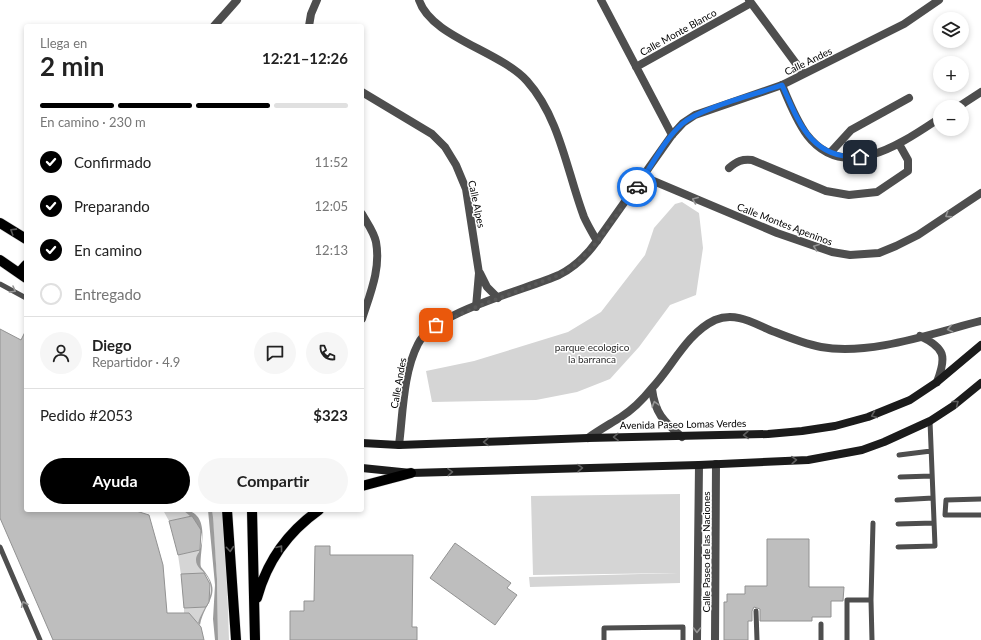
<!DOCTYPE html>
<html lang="es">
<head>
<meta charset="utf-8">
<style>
  :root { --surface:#fff; --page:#f6f6f6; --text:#222; --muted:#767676; --line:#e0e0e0; --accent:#000 }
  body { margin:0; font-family:Lato,sans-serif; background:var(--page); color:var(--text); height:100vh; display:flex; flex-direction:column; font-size:15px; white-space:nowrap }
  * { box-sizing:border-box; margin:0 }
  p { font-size:13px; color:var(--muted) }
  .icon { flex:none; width:22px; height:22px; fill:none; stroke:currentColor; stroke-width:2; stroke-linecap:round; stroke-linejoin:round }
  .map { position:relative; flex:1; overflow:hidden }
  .drawer { position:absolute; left:24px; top:24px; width:340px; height:488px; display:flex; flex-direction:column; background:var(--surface); border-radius:4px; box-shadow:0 2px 6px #0003 }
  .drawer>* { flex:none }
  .controls { position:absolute; left:933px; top:12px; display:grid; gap:8px }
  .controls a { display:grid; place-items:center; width:36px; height:36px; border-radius:50%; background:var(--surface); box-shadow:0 2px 6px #0003; font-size:20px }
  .pin { position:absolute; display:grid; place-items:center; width:34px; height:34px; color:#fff; margin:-17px; border-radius:8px; box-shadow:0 2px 6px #0006 }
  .courier { position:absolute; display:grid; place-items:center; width:40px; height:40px; margin:-20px; border:3px solid #1a73e8; border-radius:50%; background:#fff; color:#222; box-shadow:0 1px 5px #0007 }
  .summary em { font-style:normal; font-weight:700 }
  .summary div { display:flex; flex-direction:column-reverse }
  .summary { display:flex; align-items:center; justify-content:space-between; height:68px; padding:0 16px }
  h1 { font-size:26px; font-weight:700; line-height:30px }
  .bar { display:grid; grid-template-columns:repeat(4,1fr); gap:6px 4px; align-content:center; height:48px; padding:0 16px }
  .bar i { height:5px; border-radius:3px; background:var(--line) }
  .bar .active { background:var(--accent) }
  .bar p { grid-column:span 4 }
  .line { display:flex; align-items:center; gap:10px; padding:0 16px; border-top:1px solid var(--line) }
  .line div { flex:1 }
  .round { display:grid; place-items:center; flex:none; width:42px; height:42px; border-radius:21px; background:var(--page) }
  ol { padding:0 16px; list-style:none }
  li { display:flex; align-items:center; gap:12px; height:44px }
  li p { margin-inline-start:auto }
  li .icon { padding:4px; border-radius:50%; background:var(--accent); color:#fff; stroke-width:4 }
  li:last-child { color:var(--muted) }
  li i { width:22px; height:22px; border:2px solid var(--line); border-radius:50% }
  .primary-button { display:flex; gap:8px; margin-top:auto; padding:8px 16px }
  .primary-button a { flex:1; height:46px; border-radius:24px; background:var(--accent); color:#fff; font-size:16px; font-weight:700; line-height:46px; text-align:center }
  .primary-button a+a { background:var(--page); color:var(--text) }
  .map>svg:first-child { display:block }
</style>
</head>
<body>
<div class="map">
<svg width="981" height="640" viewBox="0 0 981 640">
  <rect width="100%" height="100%" fill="#fff"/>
  <path fill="#d5d5d5" d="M682,202L699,213L703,248L696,295L670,305L639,347L610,379L577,392L536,400L432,402L426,371L474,361L568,332L601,312L645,255L654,228L675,204Z
    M680,494V583L530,587L529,577L678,573L533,575L531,496Z
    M163,510H183L192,516L169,521Z
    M212,510H222L226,552L229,640H218L217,579Z
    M200,550L198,553L201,570L204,573L181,575L178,555Z
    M206,607L198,623L184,614V608Z"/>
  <path fill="#9c9c9c" d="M183,510C213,512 199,550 201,567C225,595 205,599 200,625L198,623C203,607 219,593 206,575C202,570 196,567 196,560C196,555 199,553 200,549C207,531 195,520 183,510Z
    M208,510H212L213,517L217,579L218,640H215L213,619L215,585Z"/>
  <path fill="#bebebe" stroke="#929292" d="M0,329L21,340L26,330V510H133L149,515L163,565L167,613H189L201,627L204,640H53L0,518Z
    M192,516L201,530L200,550L178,555L169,521Z
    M767,539H809V587H844L843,601H831V617H812V621H760V609L754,607L752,611V621H748V640H724V602H727V594H745V586H767Z
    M455,543L511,583L507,588L517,595L495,625L430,578Z
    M315,546H330V555H413L412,627H417V640H290V611H304V601H314Z
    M204,573L210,584L209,602L206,607L184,608L181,574Z"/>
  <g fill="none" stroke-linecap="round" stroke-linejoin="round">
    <defs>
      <path id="primary" d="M0,223L26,239
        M0,260L26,278
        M19,273L26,265
        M362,486L411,473
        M227,510L236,640
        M252,510L255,640
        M257,598C267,561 288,532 319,510"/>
    </defs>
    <use href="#primary" stroke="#dbdbdb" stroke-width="11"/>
    <path stroke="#4e4e4e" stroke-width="5" d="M0,284L26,298
      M899,455L931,451
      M900,477L932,476
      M981,499L946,500L945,515H981
      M897,500L933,498
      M898,524L934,523
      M0,547L40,640
      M898,547L935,546L930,421
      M871,600L873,523
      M756,611L757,640
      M604,640V628L683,627V640
      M821,640V624
      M847,640V600H871L872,640"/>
    <path stroke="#4e4e4e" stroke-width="8" d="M419,0C431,37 500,51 527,81C560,118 567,172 584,217C588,226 593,234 597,241
      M601,0L672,135
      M749,0L803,73
      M214,26L237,0
      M309,26L311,14L317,0
      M636,67L751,3
      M782,85C789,102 796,120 807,135C845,184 902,143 940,118
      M362,92L432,134L445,147L456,165L466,189L479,273L476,307
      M958,107L981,92
      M830,153L851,130L909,98
      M729,168C737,161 742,159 752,160L826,191L849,195L877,192L908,171V160L899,144
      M644,177L777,233L832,252L850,255L879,253L896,246L918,235L981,193
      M362,214C367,223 374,232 376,242C381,269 370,294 362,319
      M480,273L487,287L498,298
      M920,336C945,348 947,356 937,382
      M652,389C655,413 663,421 682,437
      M588,438C599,430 610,424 621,417C632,410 644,398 652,388C672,367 687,333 715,320C737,311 756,325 775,332C790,338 806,344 821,347C870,356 933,333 981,321
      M697,640L699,465
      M715,640L716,464"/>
    <path stroke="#4e4e4e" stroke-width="8" d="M399,445C403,413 403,373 418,344C434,312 525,290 559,275C575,267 587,255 597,241L672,135L683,123L695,115L782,85L904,24L939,0"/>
    <path stroke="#1b1b1b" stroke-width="8" d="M362,443L399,445L588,438L768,434L802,431L835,426L868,417L910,400L937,382L981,345
      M362,468L411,473L699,465L808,460L862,450L884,442L930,421L953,406L981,383"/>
    <use href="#primary" stroke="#000" stroke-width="10"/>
  </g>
  <defs><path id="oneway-chevron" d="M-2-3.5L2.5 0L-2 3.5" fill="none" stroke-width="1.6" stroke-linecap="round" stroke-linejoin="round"/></defs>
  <g stroke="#959595">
    <use href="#oneway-chevron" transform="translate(695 200) rotate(-158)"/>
    <use href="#oneway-chevron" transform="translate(948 215) rotate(147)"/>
    <use href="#oneway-chevron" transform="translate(816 247) rotate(-160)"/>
    <use href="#oneway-chevron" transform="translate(13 290) rotate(30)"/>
    <use href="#oneway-chevron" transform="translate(950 329) rotate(167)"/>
    <use href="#oneway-chevron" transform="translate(655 404) rotate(-106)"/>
    <use href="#oneway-chevron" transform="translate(24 604) rotate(-113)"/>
    <use href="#oneway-chevron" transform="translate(697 630) rotate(91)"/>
  </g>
  <g stroke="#595959">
    <use href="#oneway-chevron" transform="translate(13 231) rotate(-148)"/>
    <use href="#oneway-chevron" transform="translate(280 548) rotate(-52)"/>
    <use href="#oneway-chevron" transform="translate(230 549) rotate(85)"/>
  </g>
  <g stroke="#5f5f5f">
    <use href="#oneway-chevron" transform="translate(956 403) rotate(-38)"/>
    <use href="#oneway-chevron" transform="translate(874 415) rotate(158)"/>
    <use href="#oneway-chevron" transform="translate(746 435) rotate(178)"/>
    <use href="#oneway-chevron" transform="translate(616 437) rotate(179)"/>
    <use href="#oneway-chevron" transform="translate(486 442) rotate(178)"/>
    <use href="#oneway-chevron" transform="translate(794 460) rotate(-3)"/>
    <use href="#oneway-chevron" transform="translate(580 468) rotate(-2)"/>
    <use href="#oneway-chevron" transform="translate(450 472) rotate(-2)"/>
  </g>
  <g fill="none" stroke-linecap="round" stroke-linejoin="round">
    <path stroke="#595959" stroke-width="4" stroke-dasharray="0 7.2" d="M436,325L476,307L559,275L575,265L597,242L637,187"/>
    <path stroke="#1a73e8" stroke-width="5" d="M637,187C652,166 663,141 682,124C700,108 757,94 782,85C799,123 811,159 860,157"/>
  </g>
  <g text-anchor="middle" stroke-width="3" stroke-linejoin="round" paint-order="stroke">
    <g font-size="10" fill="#000" stroke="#fff">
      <text transform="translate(678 32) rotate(-29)" y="4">Calle Monte Blanco</text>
      <text transform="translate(808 61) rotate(-26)" y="4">Calle Andes</text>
      <text transform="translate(477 204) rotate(78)" y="4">Calle Alpes</text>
      <text transform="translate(785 224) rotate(21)" y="4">Calle Montes Apeninos</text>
      <text transform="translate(398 383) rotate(-80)" y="4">Calle Andes</text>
      <text transform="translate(683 424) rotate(-1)" y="4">Avenida Paseo Lomas Verdes</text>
      <text transform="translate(706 552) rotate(-90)" y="4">Calle Paseo de las Naciones</text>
    </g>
    <g font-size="10" fill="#2c2c2c" stroke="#fff">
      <text x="592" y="351">parque ecologico<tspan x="592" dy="12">la barranca</tspan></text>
    </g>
  </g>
</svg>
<div class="controls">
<a><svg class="icon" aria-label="layers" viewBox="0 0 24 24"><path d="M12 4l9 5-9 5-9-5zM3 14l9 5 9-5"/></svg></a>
<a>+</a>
<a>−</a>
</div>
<div class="pin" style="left:436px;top:325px;background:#ea580c"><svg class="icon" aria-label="bag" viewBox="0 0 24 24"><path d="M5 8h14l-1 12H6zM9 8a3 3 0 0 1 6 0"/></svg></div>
<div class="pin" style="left:860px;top:157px;background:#1f2937"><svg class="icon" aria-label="home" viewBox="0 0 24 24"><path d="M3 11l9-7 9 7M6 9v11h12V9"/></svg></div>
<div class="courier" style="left:637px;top:187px"><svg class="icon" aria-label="car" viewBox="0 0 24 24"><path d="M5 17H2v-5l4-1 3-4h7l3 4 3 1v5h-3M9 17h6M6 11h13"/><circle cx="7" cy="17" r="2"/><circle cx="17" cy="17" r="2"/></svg></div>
<section class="drawer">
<div class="summary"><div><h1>2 min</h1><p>Llega en</p></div><em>12:21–12:26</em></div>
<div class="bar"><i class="active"></i><i class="active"></i><i class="active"></i><i></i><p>En camino · 230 m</p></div>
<ol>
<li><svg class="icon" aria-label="check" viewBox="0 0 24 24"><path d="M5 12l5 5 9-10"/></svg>Confirmado<p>11:52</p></li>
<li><svg class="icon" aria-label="check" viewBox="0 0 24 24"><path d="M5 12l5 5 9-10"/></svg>Preparando<p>12:05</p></li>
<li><svg class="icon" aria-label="check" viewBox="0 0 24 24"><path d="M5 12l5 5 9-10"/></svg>En camino<p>12:13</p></li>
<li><i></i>Entregado</li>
</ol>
<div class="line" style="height:72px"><a class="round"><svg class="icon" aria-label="person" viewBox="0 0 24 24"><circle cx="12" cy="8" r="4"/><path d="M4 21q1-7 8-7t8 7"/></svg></a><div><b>Diego</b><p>Repartidor · 4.9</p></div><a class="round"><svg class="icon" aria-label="chat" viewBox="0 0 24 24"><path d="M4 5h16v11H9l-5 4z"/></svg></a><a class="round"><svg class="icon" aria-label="phone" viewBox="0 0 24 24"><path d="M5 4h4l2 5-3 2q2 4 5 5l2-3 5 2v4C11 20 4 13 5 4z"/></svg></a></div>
<div class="line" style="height:52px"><div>Pedido #2053</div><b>$323</b></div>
<div class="primary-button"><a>Ayuda</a><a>Compartir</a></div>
</section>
</div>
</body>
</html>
